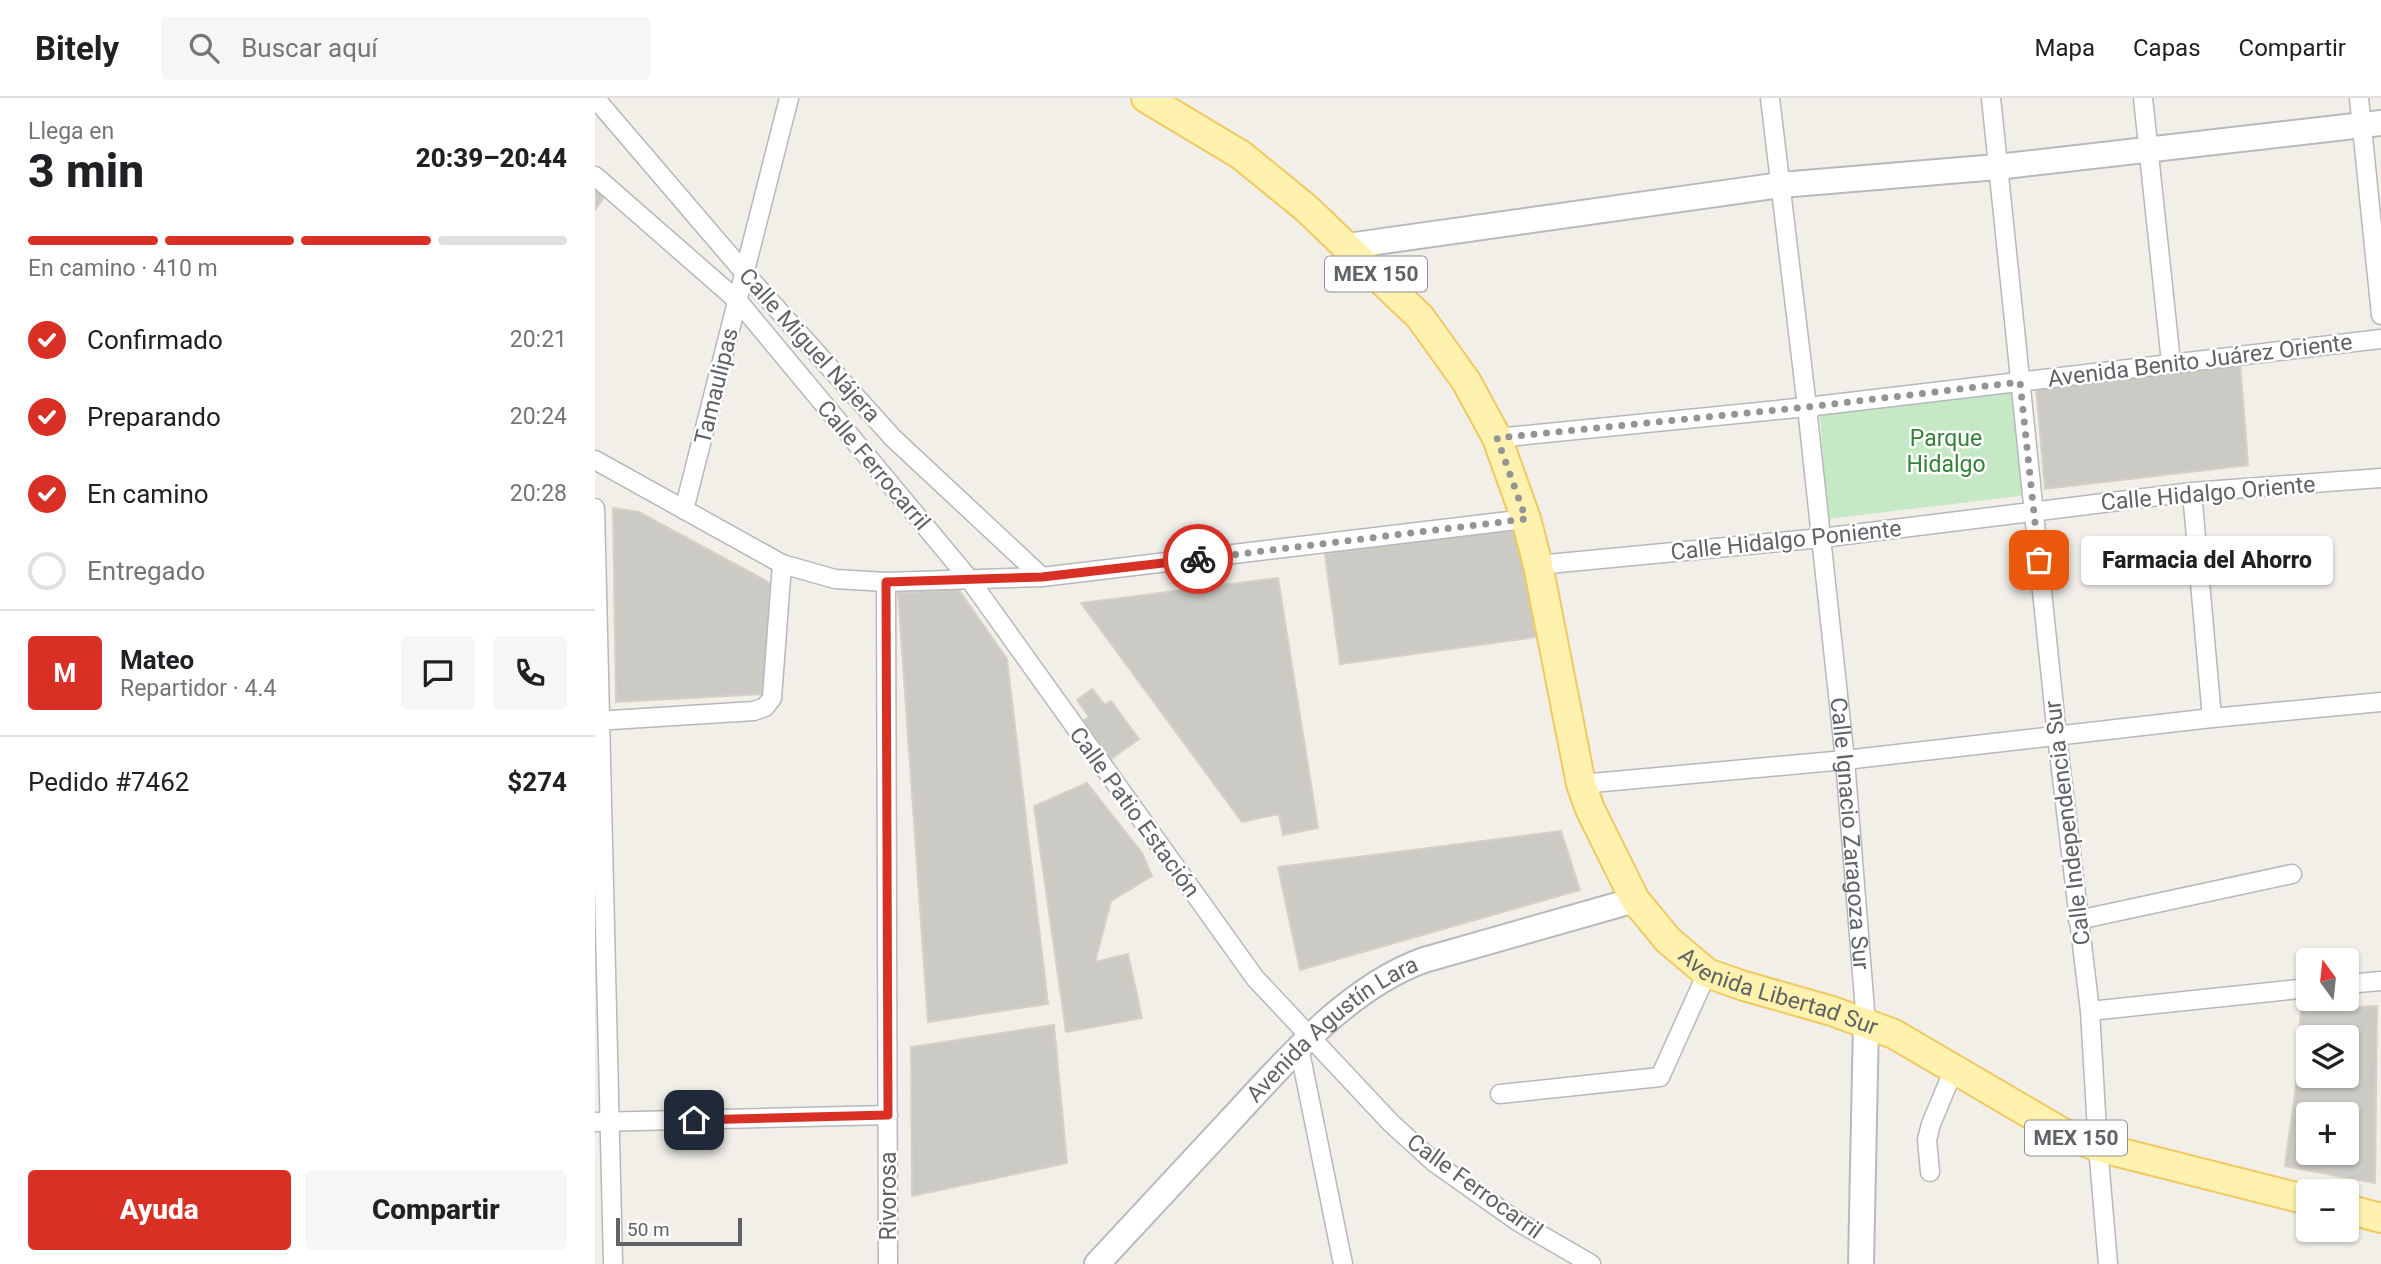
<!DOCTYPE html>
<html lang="es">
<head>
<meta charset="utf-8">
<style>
  :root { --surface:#fff; --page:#f6f6f6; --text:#202124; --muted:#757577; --line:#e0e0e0; --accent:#d93025 }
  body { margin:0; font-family:Roboto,sans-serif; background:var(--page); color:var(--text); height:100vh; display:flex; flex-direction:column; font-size:26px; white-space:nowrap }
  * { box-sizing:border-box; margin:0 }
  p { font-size:23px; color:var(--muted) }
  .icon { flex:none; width:38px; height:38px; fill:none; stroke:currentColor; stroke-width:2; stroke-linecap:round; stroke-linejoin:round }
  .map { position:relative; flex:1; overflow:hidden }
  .details { display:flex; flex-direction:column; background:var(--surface); width:595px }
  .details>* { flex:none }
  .needle { width:46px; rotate:345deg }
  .tools { position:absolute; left:1701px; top:850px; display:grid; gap:14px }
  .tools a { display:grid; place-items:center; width:63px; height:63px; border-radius:7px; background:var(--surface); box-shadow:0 2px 5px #0004; font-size:35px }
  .scale { position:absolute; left:21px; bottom:18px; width:126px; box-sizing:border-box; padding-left:7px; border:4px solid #5f6368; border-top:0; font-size:19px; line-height:24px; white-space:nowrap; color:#5f6368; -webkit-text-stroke:5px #fff; paint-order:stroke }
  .pin { position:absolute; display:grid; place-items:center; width:60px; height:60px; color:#fff; margin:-30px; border-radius:14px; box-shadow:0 4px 10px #0006 }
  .courier { position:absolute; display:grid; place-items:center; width:70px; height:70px; margin:-35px; border:5px solid #d93025; border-radius:50%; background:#fff; color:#222; box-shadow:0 2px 9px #0007 }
  .bubble { position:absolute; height:49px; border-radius:7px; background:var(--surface); box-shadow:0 2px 5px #0004; font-size:23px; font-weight:800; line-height:49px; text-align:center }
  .summary em { font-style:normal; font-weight:800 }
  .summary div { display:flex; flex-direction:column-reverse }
  .summary { display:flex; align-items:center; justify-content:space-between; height:119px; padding:0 28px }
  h1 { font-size:46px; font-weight:800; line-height:52px }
  .bar { display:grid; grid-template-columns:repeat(4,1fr); gap:10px 7px; align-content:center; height:84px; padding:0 28px }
  .bar i { height:9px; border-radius:5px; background:var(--line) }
  .bar .selected { background:var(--accent) }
  .bar p { grid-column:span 4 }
  .line { display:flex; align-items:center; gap:18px; padding:0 28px; border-top:2px solid var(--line) }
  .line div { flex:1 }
  .round { display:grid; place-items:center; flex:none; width:74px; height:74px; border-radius:7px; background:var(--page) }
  ol { padding:0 28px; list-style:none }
  li { display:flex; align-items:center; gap:21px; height:77px }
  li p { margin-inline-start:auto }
  li .icon { padding:7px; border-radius:50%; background:var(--accent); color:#fff; stroke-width:4 }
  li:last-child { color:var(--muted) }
  li i { width:38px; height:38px; border:4px solid var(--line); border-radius:50% }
  .button { display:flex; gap:14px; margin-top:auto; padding:14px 28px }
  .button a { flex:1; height:80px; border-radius:7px; background:var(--accent); color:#fff; font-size:28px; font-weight:800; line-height:80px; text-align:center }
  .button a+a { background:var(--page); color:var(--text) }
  header { display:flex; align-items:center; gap:42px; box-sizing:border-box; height:98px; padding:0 35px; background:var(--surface); border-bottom:2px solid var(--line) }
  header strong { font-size:33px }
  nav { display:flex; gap:38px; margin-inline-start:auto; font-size:24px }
  .search { width:490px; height:63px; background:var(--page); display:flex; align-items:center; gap:18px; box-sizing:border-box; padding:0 24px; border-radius:7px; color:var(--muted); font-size:26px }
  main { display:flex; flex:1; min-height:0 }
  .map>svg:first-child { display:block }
</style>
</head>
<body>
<header>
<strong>Bitely</strong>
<div class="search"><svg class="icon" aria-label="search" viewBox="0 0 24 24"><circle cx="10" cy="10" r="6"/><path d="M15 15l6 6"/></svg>Buscar aquí</div>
<nav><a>Mapa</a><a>Capas</a><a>Compartir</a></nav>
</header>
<main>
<section class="details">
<div class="summary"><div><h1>3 min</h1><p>Llega en</p></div><em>20:39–20:44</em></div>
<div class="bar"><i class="selected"></i><i class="selected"></i><i class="selected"></i><i></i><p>En camino · 410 m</p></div>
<ol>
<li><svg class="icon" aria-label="check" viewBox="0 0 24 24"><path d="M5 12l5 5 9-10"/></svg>Confirmado<p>20:21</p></li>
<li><svg class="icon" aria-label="check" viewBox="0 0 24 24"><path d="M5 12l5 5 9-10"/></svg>Preparando<p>20:24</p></li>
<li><svg class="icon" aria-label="check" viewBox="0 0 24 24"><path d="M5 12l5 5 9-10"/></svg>En camino<p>20:28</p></li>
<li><i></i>Entregado</li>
</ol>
<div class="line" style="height:126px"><b class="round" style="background:var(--accent);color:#fff">M</b><div><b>Mateo</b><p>Repartidor · 4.4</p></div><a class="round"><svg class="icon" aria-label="chat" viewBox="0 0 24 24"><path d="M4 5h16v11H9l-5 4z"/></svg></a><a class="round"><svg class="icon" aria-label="phone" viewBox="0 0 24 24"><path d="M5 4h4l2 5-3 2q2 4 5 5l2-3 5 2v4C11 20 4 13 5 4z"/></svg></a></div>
<div class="line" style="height:91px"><div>Pedido #7462</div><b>$274</b></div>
<div class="button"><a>Ayuda</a><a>Compartir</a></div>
</section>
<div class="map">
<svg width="1786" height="1166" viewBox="0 0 1786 1166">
  <rect width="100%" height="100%" fill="#f1efe8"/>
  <path fill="#c5e8c5" d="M1416,292L1432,397L1232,421L1225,315Z"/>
  <path fill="#cccac5" stroke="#d6d1c6" stroke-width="2" fill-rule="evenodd" d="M0,86L12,95L0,112Z
    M1645,263L1653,367L1450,391L1441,289Z
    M18,410L44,414L175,485L171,596L21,604Z
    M926,428L941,539L745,566L730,456Z
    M683,480L723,730L688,737L684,716L647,724L486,505Z
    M364,492L412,561L453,906L333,924L303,495Z
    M497,591L510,607L516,603L544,641L516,661L488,623L494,619L482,602Z
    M492,685L547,755L557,778L516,803L500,864L533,856L547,920L471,934L439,708Z
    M966,733L985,792L705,872L683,769Z
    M1782,908L1780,1085L1690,1068L1705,958L1713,957V978H1752V953L1761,952L1760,936L1703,943L1706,912ZM1713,1017H1752V1055H1713Z
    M459,927L472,1065L317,1098L316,949Z"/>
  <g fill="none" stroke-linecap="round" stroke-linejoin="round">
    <defs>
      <g id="street">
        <path d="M0,0L148,173L298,340L447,479"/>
        <path id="s1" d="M1175,0L1212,309L1250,662L1271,925"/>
        <path d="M1396,0L1462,638L1495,913L1503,1049L1513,1166"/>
        <path d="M1548,0L1576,264"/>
        <path d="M1764,0L1786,217"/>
        <path d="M0,78L143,203L375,482L660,880L796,1025L840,1065L922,1123L996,1166"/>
        <path d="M902,340L1212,309L1786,241"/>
        <path d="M0,362L187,466L240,481L291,484L447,479L931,421"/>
        <path d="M1597,394L1617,620"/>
        <path d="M0,410L18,1166"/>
        <path d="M89,412L194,0"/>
        <path d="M943,467L1226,440L1597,394L1786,380"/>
        <path d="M291,484L293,1166"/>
        <path d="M0,623L159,613L170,609L177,600L187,466"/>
        <path d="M986,686L1250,662L1617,620L1786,604"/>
        <path d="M1483,822L1697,776"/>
        <path d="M1752,886L1786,883"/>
        <path d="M1495,913L1713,890"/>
        <path d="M704,949L748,1166"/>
        <path d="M905,996L1065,979L1112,875"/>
        <path d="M0,1024L293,1017"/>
        <path d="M1335,1074L1332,1042L1336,1026L1359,971"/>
      </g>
      <g id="secondary">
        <path d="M753,148L1186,87L1402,69L1786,25"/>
        <path id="s2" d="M502,1166C546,1119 589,1072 633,1025C688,966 751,890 829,862L1040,802"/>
        <path d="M1266,1166L1271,925"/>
      </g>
      <g id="primary">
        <path id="s3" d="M551,0L646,57L711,110L825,219L871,283L902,340L931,421L943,467L986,686L995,711L1040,802L1073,842L1112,875L1149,888L1237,913L1299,936L1468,1035L1503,1049L1713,1102"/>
        <path d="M1752,1111L1786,1120"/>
      </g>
    </defs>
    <use href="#street" stroke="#b5b8bc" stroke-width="21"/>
    <use href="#secondary" stroke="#b6babf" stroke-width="28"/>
    <use href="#primary" stroke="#f2c960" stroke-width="32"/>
    <use href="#street" stroke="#fff" stroke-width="18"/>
    <use href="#secondary" stroke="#fff" stroke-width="24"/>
    <use href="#primary" stroke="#fff2af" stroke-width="28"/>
  </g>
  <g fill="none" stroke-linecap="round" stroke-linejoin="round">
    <path stroke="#929495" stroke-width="7" stroke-dasharray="0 12.6" d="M603,461L931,421L902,340L1212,309L1425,284L1444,462"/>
    <path stroke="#d93025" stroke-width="9" d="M99,1022L293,1017L291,484L447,479L603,461"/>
  </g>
  <g text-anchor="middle" stroke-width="5" stroke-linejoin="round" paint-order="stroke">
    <g fill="#fff" stroke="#8f9295" stroke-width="2">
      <rect x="730" y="158.5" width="102" height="35" rx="5"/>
      <rect x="1430" y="1022.5" width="102" height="35" rx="5"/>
    </g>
    <g font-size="21" font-weight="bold" fill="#5f6368">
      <text x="781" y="183">MEX 150</text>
      <text x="1481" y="1047">MEX 150</text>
    </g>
    <g font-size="23" fill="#5f6368" stroke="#fff">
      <text transform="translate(215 247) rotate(48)" y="8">Calle Miguel Nájera</text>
      <text transform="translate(1605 262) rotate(-7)" y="8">Avenida Benito Juárez Oriente</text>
      <text transform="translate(121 288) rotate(-76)" y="8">Tamaulipas</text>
      <text transform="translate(279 367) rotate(50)" y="8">Calle Ferrocarril</text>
      <text transform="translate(1613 395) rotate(-5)" y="8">Calle Hidalgo Oriente</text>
      <text transform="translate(1191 442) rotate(-6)" y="8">Calle Hidalgo Poniente</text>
      <text transform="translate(540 714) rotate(54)" y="8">Calle Patio Estación</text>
      <text transform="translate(1472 725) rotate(-97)" y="8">Calle Independencia Sur</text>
      <text dy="8" stroke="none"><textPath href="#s1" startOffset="740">Calle Ignacio Zaragoza Sur</textPath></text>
      <text dy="8" stroke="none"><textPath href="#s3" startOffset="1157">Avenida Libertad Sur</textPath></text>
      <text dy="8" stroke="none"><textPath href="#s2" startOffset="334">Avenida Agustín Lara</textPath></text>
      <text transform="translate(880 1088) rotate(36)" y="8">Calle Ferrocarril</text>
      <text transform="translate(293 1098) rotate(-90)" y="8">Rivorosa</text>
    </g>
    <g font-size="23" fill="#348238" stroke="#fff">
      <text x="1351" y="348">Parque<tspan x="1351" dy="26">Hidalgo</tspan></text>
    </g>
  </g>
</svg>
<div class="tools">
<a><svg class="needle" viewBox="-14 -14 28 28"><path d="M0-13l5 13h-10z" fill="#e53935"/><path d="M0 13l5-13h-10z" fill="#757577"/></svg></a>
<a><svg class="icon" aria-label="layers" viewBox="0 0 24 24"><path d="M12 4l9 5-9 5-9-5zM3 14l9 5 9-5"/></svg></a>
<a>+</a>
<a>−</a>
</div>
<div class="scale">50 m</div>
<div class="pin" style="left:1444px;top:462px;background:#ea580c"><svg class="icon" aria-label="bag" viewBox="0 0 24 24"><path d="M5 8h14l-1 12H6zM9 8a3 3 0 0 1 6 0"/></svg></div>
<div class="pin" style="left:99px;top:1022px;background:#1f2937"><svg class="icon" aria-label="home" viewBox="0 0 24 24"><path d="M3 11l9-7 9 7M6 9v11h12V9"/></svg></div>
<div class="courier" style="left:603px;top:461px"><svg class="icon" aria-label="bike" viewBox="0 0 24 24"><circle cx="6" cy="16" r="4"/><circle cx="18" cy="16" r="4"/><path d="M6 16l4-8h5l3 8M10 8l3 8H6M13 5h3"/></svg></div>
<div class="bubble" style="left:1486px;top:438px;width:252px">Farmacia del Ahorro</div>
</div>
</main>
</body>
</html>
